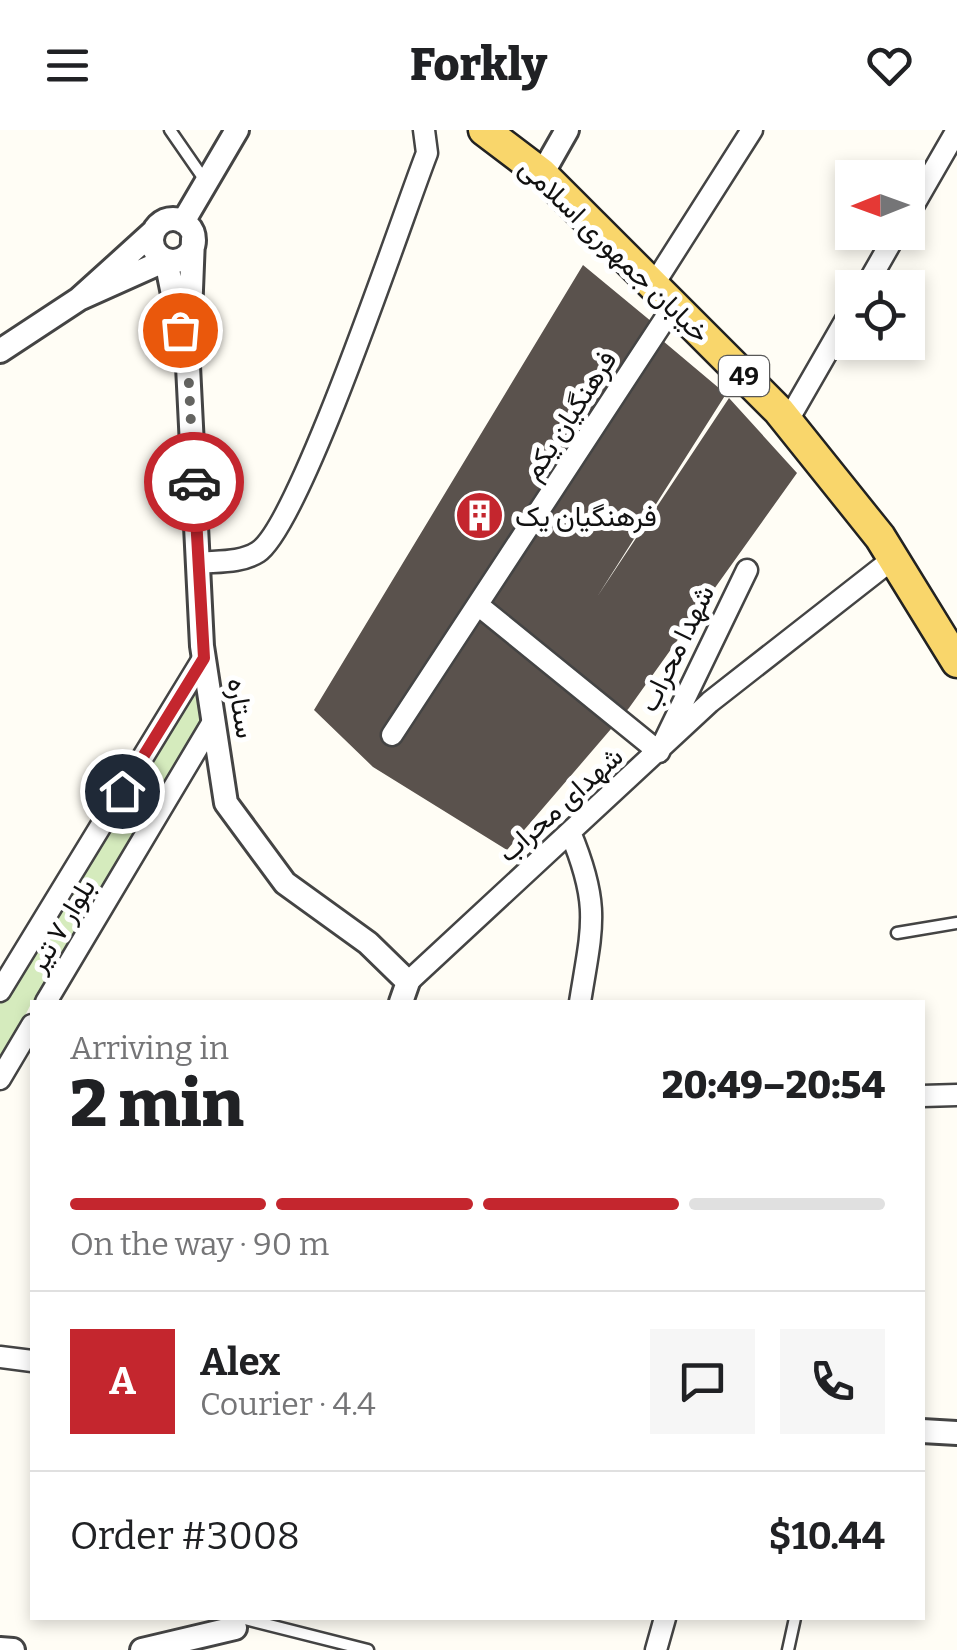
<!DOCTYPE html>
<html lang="en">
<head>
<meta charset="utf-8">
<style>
  :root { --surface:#fff; --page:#f6f6f6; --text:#202124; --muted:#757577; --line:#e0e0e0; --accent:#c4262e }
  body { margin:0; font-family:Bitter,Vazirmatn,serif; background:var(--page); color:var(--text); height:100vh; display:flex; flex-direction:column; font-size:38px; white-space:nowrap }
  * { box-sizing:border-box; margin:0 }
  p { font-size:32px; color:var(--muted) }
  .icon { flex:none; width:55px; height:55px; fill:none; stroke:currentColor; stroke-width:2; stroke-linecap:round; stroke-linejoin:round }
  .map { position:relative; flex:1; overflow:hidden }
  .details { position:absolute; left:30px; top:870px; width:895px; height:620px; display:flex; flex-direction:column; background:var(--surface); border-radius:0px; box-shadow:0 5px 15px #0003 }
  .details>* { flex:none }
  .needle { width:65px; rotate:269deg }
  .tools { position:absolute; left:835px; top:30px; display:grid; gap:20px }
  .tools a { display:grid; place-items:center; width:90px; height:90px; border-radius:0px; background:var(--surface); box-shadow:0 5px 15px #0003; font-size:50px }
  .pin { position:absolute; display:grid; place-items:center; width:85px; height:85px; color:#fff; margin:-42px; border:5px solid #fff; border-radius:50%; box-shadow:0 2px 10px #0007 }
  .courier { position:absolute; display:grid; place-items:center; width:100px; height:100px; margin:-50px; border:8px solid #c4262e; border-radius:50%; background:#fff; color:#222; box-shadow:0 2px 12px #0007 }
  .summary em { font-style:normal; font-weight:800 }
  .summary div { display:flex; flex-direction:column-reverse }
  .summary { display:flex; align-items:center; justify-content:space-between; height:170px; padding:0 40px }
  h1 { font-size:65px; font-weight:800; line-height:75px }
  .bar { display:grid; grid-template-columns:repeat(4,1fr); gap:15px 10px; align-content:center; height:120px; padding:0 40px }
  .bar i { height:12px; border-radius:8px; background:var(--line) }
  .bar .on { background:var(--accent) }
  .bar p { grid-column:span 4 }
  .line { display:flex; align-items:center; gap:25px; padding:0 40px; border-top:2px solid var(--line) }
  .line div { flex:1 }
  .round { display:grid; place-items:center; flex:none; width:105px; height:105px; border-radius:0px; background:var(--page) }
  header { display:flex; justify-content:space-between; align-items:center; height:130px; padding:0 40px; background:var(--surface); font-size:45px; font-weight:800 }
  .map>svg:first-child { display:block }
</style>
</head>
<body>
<header><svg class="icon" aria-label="menu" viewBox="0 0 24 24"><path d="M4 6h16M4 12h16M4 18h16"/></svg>Forkly<svg class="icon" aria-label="heart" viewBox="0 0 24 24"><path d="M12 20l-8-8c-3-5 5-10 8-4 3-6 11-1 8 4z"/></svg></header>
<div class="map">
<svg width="957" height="1520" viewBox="0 0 957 1520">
  <rect width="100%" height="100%" fill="#fffdf5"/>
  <path fill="#d5ebbd" d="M204,528L212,581L37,872H32L0,934V865Z"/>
  <path fill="#5a524d" d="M583,135L652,192L478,475L663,211L726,264L597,467L729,268L797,343L629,578L507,720L373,637L314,580Z"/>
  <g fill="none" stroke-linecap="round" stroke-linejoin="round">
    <defs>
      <path id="service" d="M170,0L206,52
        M897,803L957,793
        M241,1488L368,1520
        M788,1520L795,1488"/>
      <path id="minor" d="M908,85L957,0
        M654,154L752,0
        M865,158L897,102
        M787,292L852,179
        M198,433C217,431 241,433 258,422C300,395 402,87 427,23L424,0
        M478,475L659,622L747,440
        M392,605L674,175
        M570,702C601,776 592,797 580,872
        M408,852L710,572L894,428
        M0,861L204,527
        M46,872L214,590
        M0,949L32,895
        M922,966L957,965
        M0,1227L32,1231
        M656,1520L665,1488"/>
      <path id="tertiary" d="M542,44L567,0
        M152 110a21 21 0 1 1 42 0a21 21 0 1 1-42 0Z
        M183,92L237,0
        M193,109L188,236L202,516L226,673L285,753L368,813L408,852L401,872
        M79,169L166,130L180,199
        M0,221L79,169L153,102
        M922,1301L957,1303
        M0,1519L13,1520
        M142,1520L235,1498"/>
      <path id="primary" d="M484,0L542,44L779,281L880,407L957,532"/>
    </defs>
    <use href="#service" stroke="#444" stroke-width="15"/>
    <use href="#minor" stroke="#444" stroke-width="25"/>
    <use href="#tertiary" stroke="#444" stroke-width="28"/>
    <use href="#primary" stroke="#222" stroke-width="35"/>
    <use href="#service" stroke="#fff" stroke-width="10"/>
    <use href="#minor" stroke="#fff" stroke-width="20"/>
    <use href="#tertiary" stroke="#fff" stroke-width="22"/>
    <use href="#primary" stroke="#f9d66b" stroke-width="30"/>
  </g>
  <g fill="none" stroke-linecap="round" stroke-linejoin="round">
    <path stroke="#646461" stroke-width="10" stroke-dasharray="0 18" d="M180,200L188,236L194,352"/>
    <path stroke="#c4262e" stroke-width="12" d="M122,661L204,528L194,352"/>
  </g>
  <defs>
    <symbol id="building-disc" viewBox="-11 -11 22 22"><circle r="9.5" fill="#c4262e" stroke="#fff"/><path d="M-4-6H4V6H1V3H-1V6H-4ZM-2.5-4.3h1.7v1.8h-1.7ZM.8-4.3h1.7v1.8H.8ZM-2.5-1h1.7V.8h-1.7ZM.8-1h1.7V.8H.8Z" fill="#fff"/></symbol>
  </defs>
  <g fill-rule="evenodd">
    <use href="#building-disc" x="452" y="358" width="55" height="55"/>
  </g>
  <g text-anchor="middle" stroke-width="10" stroke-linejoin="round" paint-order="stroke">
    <rect fill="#fff" stroke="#585858" stroke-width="2.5" x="719" y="226" width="50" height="40" rx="8"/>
    <g font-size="25" font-weight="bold" fill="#111">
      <text x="744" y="255">49</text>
    </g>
    <g font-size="28" fill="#111" stroke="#fff">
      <text transform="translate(615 120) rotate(44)" y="10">خیابان جمهوری اسلامی</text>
      <text transform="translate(569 285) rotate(-57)" y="10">فرهنگیان یکم</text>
      <text transform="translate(676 518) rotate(-64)" y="10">شهدا محراب</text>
      <text transform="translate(242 578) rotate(81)" y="10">ستاره</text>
      <text transform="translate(560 674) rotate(-42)" y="10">شهدای محراب</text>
      <text transform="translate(61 795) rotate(-59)" y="10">بلوار ۷ تیر</text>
    </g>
    <g font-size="28" fill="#111" stroke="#fff" text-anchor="start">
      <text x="515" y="396">فرهنگیان یک</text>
    </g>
  </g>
</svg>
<div class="tools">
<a><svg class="needle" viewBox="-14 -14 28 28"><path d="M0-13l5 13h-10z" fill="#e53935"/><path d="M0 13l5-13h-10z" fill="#757577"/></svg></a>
<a><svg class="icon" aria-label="locate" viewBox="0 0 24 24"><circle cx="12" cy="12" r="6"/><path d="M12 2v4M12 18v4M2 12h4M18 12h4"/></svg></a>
</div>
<div class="pin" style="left:180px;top:200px;background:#ea580c"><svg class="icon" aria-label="bag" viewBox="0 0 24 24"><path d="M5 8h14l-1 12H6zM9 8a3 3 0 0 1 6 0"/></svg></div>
<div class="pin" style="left:122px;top:661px;background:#1f2937"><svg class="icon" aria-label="home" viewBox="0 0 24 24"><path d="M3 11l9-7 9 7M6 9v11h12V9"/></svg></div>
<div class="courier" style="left:194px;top:352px"><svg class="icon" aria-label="car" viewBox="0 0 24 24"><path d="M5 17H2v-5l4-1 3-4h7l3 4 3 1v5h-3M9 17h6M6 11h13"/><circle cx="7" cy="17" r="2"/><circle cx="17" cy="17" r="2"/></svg></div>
<section class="details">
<div class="summary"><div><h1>2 min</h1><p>Arriving in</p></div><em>20:49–20:54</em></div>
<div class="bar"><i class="on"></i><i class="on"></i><i class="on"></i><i></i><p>On the way · 90 m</p></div>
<div class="line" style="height:180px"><b class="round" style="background:var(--accent);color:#fff">A</b><div><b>Alex</b><p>Courier · 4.4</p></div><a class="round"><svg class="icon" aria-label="chat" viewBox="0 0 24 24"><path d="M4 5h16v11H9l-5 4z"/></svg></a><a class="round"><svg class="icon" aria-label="phone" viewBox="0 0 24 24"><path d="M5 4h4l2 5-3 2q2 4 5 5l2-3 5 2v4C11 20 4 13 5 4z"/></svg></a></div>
<div class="line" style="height:130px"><div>Order #3008</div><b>$10.44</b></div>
</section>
</div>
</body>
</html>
